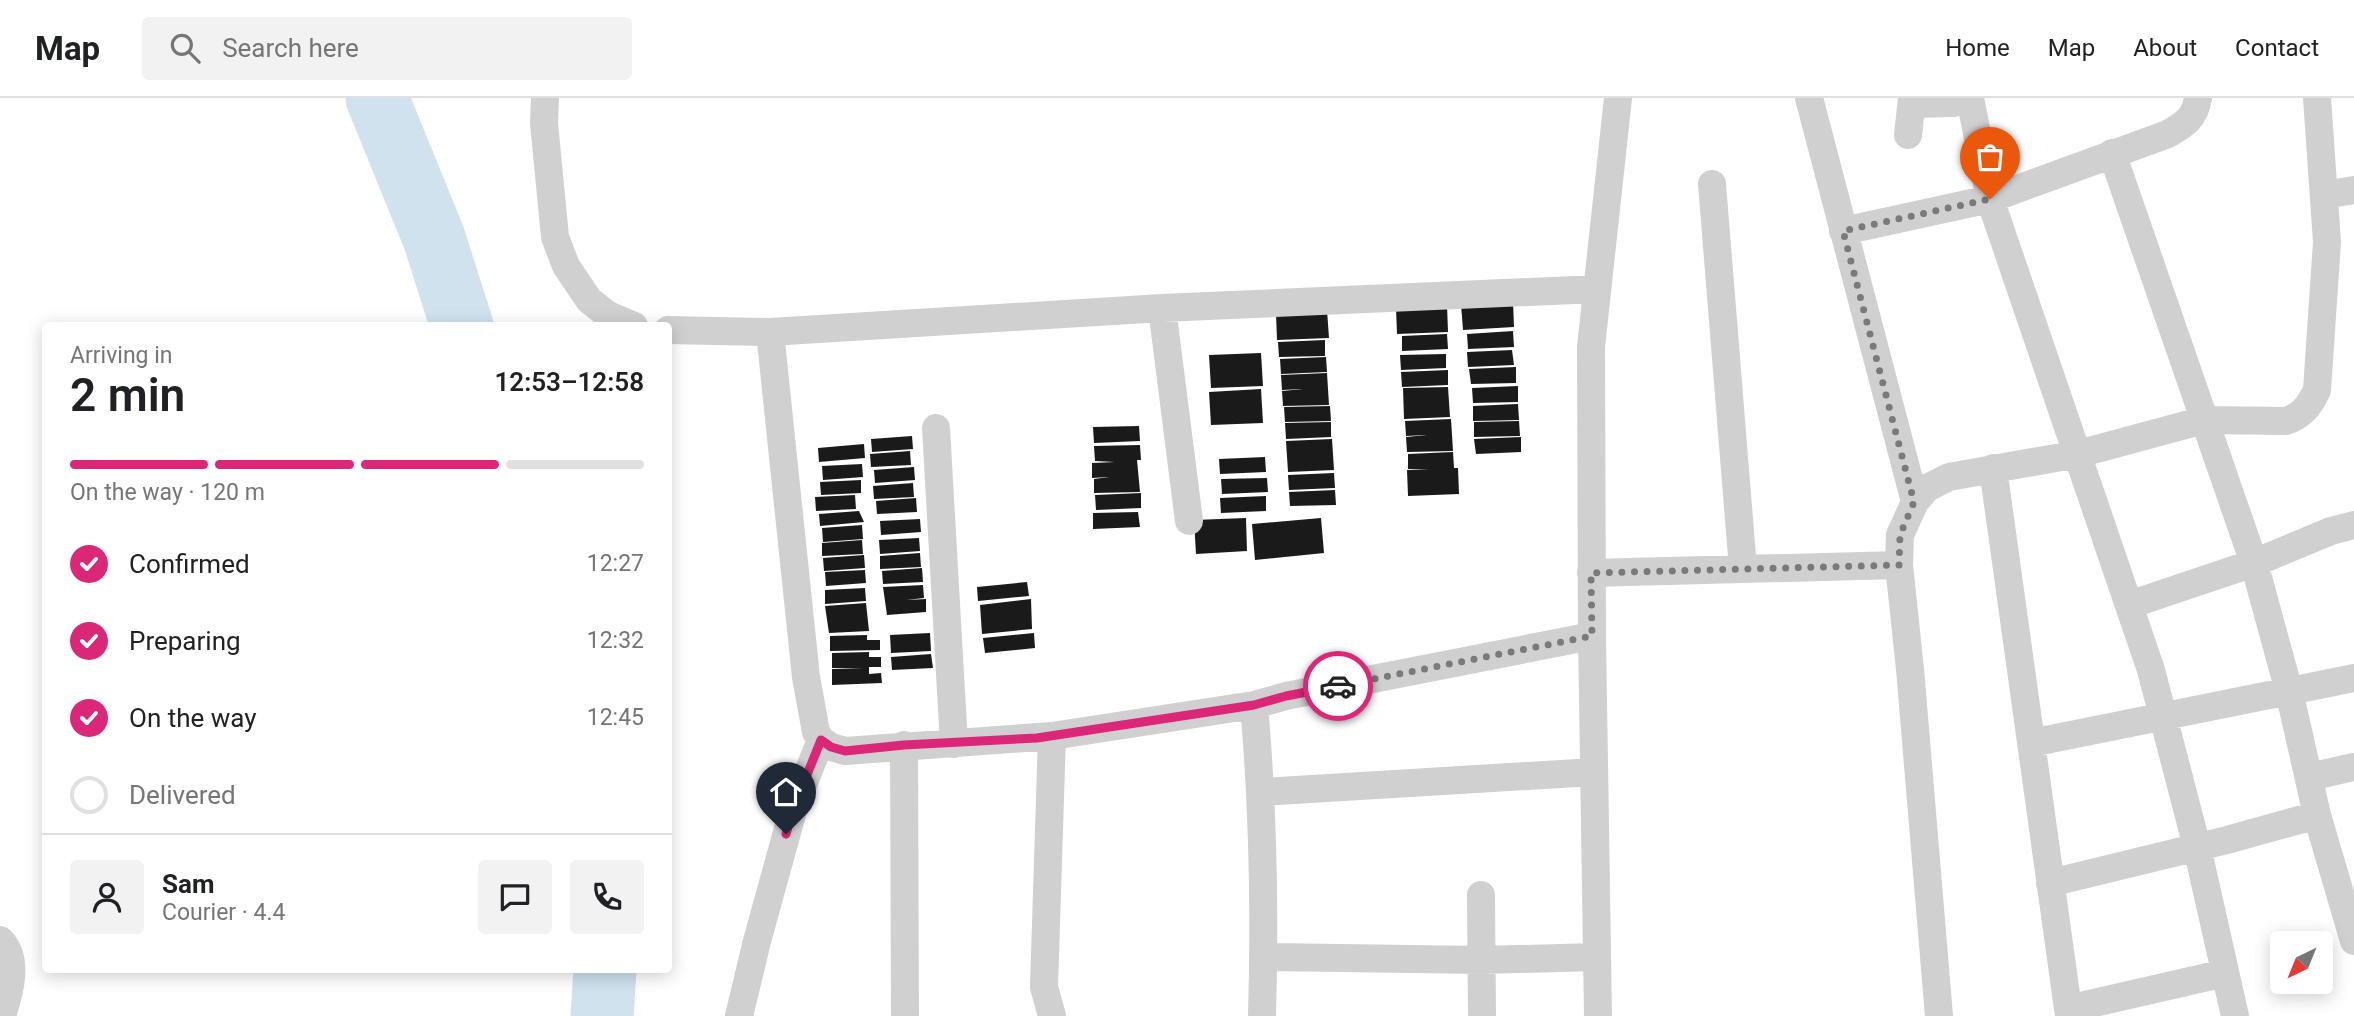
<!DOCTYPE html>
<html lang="en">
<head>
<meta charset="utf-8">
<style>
  :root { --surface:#fff; --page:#f2f2f2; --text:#202124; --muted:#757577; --line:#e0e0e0; --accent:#db2777 }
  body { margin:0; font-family:Roboto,sans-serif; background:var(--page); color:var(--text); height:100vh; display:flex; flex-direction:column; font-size:26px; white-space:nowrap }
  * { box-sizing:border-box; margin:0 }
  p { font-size:23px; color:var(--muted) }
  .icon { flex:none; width:38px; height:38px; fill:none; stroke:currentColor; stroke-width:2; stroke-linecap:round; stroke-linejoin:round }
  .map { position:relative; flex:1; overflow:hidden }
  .sheet { position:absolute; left:42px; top:224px; width:630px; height:651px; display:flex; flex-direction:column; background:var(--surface); border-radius:7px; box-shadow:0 4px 18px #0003 }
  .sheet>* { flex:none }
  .needle { width:46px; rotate:223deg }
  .controls { position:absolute; left:2270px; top:833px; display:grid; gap:14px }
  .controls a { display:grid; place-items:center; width:63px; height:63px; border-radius:7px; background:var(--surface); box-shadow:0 4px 18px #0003; font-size:35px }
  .pin { position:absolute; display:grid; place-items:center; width:60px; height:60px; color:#fff; margin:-72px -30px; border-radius:50% 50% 50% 0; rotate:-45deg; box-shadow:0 0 7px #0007 }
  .pin .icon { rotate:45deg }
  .courier { position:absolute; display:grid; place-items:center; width:70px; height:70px; margin:-35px; border:5px solid #db2777; border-radius:50%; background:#fff; color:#222; box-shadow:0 2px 9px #0007 }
  .headline em { font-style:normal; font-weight:600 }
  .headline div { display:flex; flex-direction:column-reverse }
  .headline { display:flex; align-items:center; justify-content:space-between; height:119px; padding:0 28px }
  h1 { font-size:46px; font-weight:600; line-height:52px }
  .bar { display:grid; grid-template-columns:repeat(4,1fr); gap:10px 7px; align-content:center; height:84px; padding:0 28px }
  .bar i { height:9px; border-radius:5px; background:var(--line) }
  .bar .on { background:var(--accent) }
  .bar p { grid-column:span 4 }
  .line { display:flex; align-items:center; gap:18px; padding:0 28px; border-top:2px solid var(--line) }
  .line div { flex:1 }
  .round { display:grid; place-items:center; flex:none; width:74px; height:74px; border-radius:7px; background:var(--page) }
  ol { padding:0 28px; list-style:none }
  li { display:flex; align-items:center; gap:21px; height:77px }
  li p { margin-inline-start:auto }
  li .icon { padding:7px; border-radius:50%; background:var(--accent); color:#fff; stroke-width:4 }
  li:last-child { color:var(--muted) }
  li i { width:38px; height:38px; border:4px solid var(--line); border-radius:50% }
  header { display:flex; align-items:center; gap:42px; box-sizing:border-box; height:98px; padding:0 35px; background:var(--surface); border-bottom:2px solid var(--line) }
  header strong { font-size:33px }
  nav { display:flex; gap:38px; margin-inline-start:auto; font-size:24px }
  .search { width:490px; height:63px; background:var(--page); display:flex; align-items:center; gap:18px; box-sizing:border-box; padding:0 24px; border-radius:7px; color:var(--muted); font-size:26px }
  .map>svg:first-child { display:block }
</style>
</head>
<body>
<header>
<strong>Map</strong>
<div class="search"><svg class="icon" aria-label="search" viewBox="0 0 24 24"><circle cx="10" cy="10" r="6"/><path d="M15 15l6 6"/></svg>Search here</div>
<nav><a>Home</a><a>Map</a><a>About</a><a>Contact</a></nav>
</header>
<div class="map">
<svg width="2354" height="918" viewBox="0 0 2354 918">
  <rect width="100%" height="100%" fill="#fff"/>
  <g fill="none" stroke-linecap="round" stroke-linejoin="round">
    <path stroke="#cfe2ee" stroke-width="63" d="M377,0L434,140L462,228
      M602,918L605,872"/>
  </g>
  <path fill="#1a1a1a" d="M1513,203L1514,229L1463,232L1461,206Z
    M1447,207L1448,234L1397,236L1396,210Z
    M1327,212L1329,240L1277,242L1276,216Z
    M1513,233L1514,249L1468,251L1467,236Z
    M1447,236L1448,251L1402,253V238Z
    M1325,242V258L1279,259L1278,244Z
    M1512,252L1514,267L1468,269L1467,254Z
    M1261,255L1263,288L1211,290L1209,257Z
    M1446,256V270L1401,272L1400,257Z
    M1326,259L1327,274L1281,276L1280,261Z
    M1516,269V285L1471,286L1469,271Z
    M1448,272V287L1402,289L1401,274Z
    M1327,275L1329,307L1283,308L1282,293L1303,291L1282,292L1281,277Z
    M1518,288V304L1473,305L1472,290Z
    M1448,289L1450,319L1404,321L1403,290Z
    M1261,291L1263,325L1211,327L1209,294Z
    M1518,306L1519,322L1473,323V308Z
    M1330,308L1331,323L1285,324L1284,309Z
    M1451,321L1453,353L1407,354L1406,339L1427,337L1406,338L1405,323Z
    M1519,323L1520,338L1474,339V324Z
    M1331,324V339L1286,341L1285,325Z
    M1139,328L1140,343L1094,345L1093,329Z
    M912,338L913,351L872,354L871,341Z
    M1521,339V354L1476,356L1474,341Z
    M1332,341L1334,372L1288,374L1286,343Z
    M864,346L865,360L819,364L818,350Z
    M1140,347L1141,362H1137L1140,394L1094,395V381L1109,379L1092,380V365L1115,364L1095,363L1094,348Z
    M910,353L911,367L871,369L870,356Z
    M1453,354L1454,370H1458L1459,396L1408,398L1407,372L1429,371H1408V356Z
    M1265,359L1266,374L1220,376L1219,361Z
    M862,366L863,379L823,382L822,368Z
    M914,369L915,382L875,385L874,372Z
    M1334,375L1335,390L1289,392L1288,377Z
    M1267,380L1268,394L1222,396L1221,381Z
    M861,382V395L821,397L820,384Z
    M913,385L914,399L874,401L873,388Z
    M1335,392L1336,407L1290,408L1289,394Z
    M1141,395V410L1096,412L1095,397Z
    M855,397L856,411L816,413L815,399Z
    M1266,398V413L1221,415L1220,400Z
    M916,400L917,414L877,416L876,403Z
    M859,413L864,424L820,428L819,416Z
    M1138,414L1140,429L1093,431V415Z
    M1246,420L1247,453L1196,456L1194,422Z
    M1321,420L1324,455L1255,462L1252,426Z
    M920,421L921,434L881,437L880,423Z
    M862,427L863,441L823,444L822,430Z
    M919,440L920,453L880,456L879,442Z
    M862,442L863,456L822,458V445Z
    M920,455L921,469L880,471V458Z
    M864,457L865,470L824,473L823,460Z
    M922,470L923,484L883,486L882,473Z
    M865,472L866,485L826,488L825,474Z
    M1027,484L1029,498L978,503L977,489Z
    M923,487L924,500L906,502L926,501V514L887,517L883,489Z
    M865,490L866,503L825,506V492Z
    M1031,501L1032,531L982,536L980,507Z
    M866,505L869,533L829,535L825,508Z
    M930,535L931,553L891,555L890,537Z
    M1034,535L1035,550L985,555L983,540Z
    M867,537V542H880V552L830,553V538Z
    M869,554V559H881V569H869V576L881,575L882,585L832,587V571L863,570H832V555Z
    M931,556L933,570L892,572L891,559Z"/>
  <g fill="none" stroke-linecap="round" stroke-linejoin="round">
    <path stroke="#d0d0d0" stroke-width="28" d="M545,0L544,25L555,139L566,168L589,202L608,217L634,228
      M1809,0L1915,404
      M1970,0L1990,101L2151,572L2197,749L2235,918
      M1912,6L1953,5L1970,0
      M1908,37L1912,0
      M2112,55L2254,465L2289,593L2317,717L2354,843
      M1712,86L1743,471
      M2324,97L2354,92
      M1843,133L1990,101L2168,36C2185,26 2195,20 2198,0
      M1162,210L1189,423
      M668,232L770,234L1162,210L1597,191
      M770,234L806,579L816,634L821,642L831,649L845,653L1052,638L1254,607L1286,598L1592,538
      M936,330L954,646
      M1993,370L2069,918
      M1591,475L1899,467
      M2129,507L2254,465L2331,433L2354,427
      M1254,607C1263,710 1265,815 1262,918
      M2031,645L2354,580
      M904,647L905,918
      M2309,679L2354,669
      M1260,694L1594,674
      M2050,785L2227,742L2317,717
      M1481,797L1482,918
      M0,842C20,861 9,896 2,918
      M1264,859L1481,862L1597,859
      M2068,911L2225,875
      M739,918L757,843L794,709L821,642
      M1052,918L1044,889L1052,638
      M1598,918L1592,538L1591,249L1618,0
      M1939,918L1910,571L1899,467L1900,437L1915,404L1927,390L1949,379L2078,356L2204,322L2286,323C2302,318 2310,307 2317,292L2327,144L2317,0"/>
  </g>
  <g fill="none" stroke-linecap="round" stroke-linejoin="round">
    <path stroke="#7a7a7a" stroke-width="7" stroke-dasharray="0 12.6" d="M1338,588L1592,538L1591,475L1899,467L1900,437L1914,404L1843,133L1990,101"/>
    <path stroke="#db2777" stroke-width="9" d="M786,736L794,709L821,642L831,649L845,653L904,647L1037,640L1254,607L1286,598L1338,588"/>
  </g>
</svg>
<div class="controls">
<a><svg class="needle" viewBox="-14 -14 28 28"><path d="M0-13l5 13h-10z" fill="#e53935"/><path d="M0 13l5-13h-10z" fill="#757577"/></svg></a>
</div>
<div class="pin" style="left:1990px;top:101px;background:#ea580c"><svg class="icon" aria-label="bag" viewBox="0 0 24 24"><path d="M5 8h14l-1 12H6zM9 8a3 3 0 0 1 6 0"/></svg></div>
<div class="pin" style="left:786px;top:736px;background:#1f2937"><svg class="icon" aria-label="home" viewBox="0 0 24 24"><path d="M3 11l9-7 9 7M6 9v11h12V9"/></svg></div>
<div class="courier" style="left:1338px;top:588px"><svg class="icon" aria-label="car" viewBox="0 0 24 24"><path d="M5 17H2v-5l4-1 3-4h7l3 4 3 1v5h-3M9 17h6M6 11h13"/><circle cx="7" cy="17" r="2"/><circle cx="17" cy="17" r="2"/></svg></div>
<section class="sheet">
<div class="headline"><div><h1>2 min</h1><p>Arriving in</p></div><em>12:53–12:58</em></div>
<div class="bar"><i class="on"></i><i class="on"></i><i class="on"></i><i></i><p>On the way · 120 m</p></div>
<ol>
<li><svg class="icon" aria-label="check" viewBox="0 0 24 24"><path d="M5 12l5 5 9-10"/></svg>Confirmed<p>12:27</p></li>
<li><svg class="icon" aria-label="check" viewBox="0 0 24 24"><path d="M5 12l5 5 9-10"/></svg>Preparing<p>12:32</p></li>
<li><svg class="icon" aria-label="check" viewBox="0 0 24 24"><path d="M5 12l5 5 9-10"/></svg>On the way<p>12:45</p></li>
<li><i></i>Delivered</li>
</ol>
<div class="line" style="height:126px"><a class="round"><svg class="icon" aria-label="person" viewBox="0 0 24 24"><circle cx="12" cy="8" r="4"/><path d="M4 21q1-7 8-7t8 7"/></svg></a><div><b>Sam</b><p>Courier · 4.4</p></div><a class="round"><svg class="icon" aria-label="chat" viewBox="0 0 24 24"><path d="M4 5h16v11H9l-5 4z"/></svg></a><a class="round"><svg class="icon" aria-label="phone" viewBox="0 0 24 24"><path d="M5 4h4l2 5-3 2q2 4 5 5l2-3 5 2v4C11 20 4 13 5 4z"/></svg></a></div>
</section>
</div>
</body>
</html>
